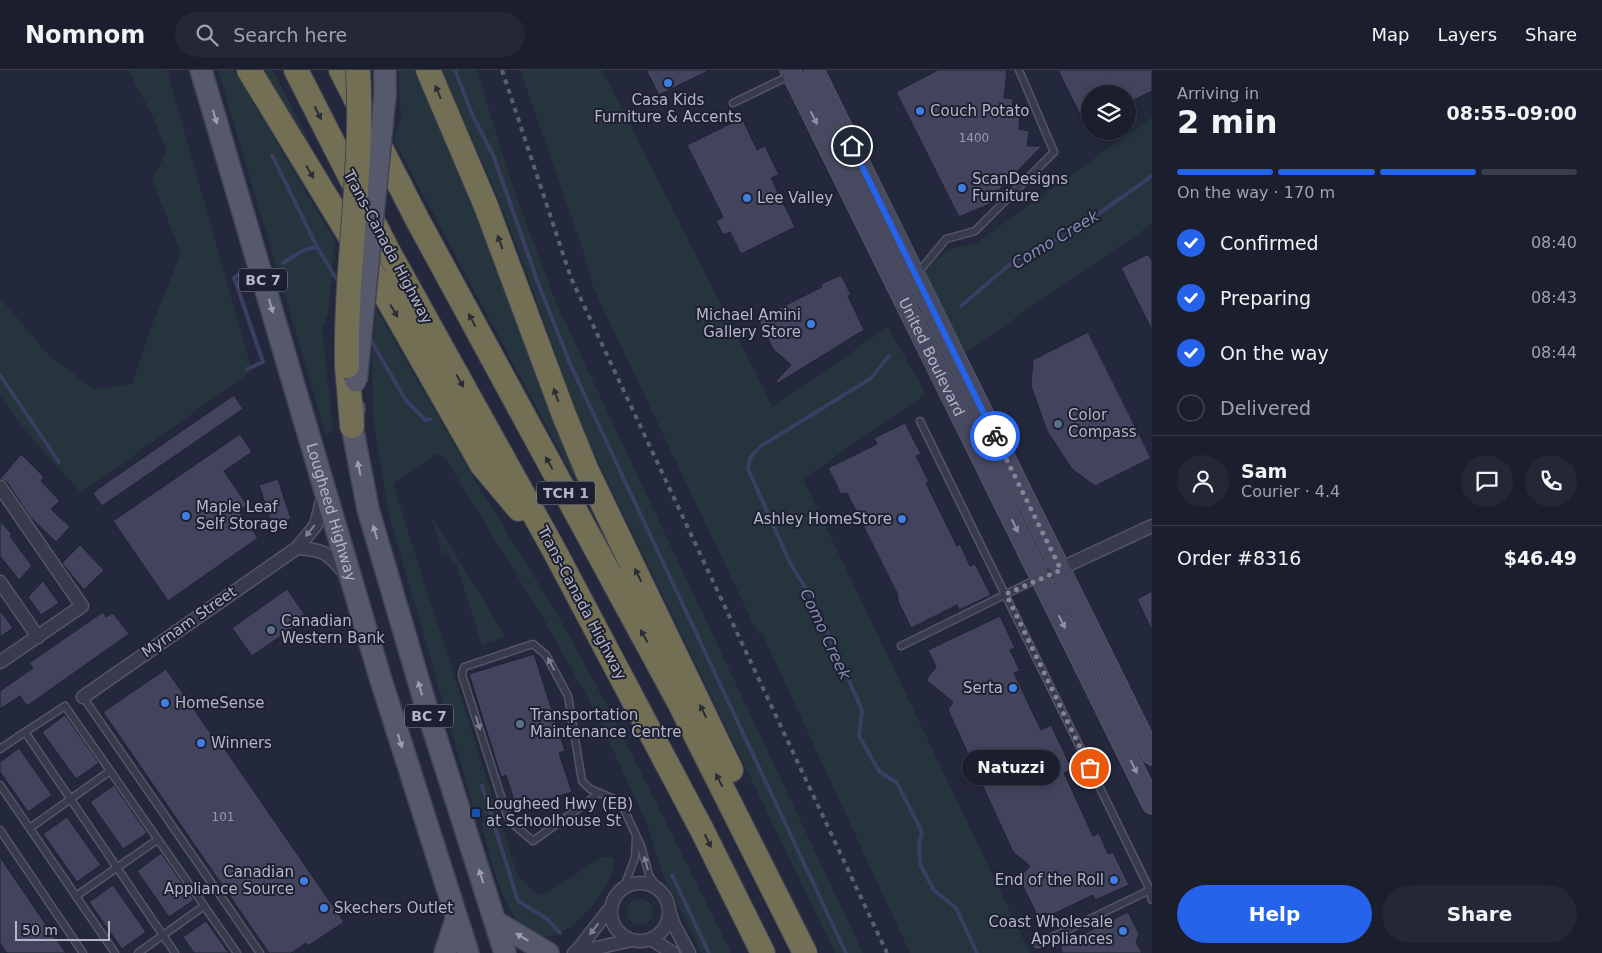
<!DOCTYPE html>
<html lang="en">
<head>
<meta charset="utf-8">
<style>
  :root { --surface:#1b1e2d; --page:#242735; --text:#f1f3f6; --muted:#a0a2aa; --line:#393c49; --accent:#2563eb }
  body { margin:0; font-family:"DejaVu Sans",sans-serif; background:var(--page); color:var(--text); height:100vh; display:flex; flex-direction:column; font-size:19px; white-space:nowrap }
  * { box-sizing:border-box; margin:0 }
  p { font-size:16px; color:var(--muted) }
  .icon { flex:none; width:28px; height:28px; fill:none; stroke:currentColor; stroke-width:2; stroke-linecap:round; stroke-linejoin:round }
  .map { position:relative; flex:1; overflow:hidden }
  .sheet { display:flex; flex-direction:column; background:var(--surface); width:450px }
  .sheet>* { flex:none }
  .buttons { position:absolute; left:1081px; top:15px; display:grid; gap:10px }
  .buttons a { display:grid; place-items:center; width:55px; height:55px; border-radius:50%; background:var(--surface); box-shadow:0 2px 8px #0003,0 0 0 1px var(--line); font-size:25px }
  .scale { position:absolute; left:15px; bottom:12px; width:95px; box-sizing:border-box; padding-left:5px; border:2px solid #b4b6c7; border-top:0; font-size:14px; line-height:18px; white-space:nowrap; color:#b4b6c7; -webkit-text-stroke:4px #1d2031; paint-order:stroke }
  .pin { position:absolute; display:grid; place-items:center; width:42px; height:42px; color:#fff; margin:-21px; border:2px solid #fff; border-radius:50%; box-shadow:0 1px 5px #0007 }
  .courier { position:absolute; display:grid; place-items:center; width:50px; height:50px; margin:-25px; border:4px solid #2563eb; border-radius:50%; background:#fff; color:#222; box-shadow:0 1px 6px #0007 }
  .bubble { position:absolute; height:35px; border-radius:18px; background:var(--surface); box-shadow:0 2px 8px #0003,0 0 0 1px var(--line); font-size:16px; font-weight:800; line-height:35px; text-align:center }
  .head em { font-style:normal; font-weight:800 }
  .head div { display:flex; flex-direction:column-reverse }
  .head { display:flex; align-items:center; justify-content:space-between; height:85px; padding:0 25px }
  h1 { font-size:32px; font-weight:800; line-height:38px }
  .bar { display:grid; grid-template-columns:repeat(4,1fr); gap:8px 5px; align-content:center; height:60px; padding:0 25px }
  .bar i { height:6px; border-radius:4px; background:var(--line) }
  .bar .on { background:var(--accent) }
  .bar p { grid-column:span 4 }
  .line { display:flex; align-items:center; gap:12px; padding:0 25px; border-top:1px solid var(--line) }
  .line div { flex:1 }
  .round { display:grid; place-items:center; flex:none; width:52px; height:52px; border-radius:26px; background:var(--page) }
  ol { padding:0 25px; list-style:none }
  li { display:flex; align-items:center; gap:15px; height:55px }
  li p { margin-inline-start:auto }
  li .icon { padding:5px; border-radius:50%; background:var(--accent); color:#fff; stroke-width:4 }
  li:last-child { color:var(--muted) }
  li i { width:28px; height:28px; border:2px solid var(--line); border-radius:50% }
  .action { display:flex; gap:10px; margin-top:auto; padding:10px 25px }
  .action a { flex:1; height:58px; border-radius:30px; background:var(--accent); color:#fff; font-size:20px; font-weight:800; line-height:58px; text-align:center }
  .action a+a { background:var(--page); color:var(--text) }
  header { display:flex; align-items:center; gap:30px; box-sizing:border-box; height:70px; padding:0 25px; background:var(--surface); border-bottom:1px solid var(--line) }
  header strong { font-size:24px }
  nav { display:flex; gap:28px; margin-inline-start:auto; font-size:18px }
  .search { width:350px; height:45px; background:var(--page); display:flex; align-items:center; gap:12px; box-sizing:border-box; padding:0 18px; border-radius:28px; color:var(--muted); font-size:19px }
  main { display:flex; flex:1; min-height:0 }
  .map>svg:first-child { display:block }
</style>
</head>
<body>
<header>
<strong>Nomnom</strong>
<div class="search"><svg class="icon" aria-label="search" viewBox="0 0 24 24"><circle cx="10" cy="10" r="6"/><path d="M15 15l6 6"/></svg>Search here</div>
<nav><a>Map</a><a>Layers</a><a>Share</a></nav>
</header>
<main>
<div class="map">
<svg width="1152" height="883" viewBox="0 0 1152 883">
  <rect width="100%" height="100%" fill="#24283c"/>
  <path fill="#26343d" d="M128,0H167L252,301L81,423L28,364L0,326V228L49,285L93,319L132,314L153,252L181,184L152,109L167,81L151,43Z
    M218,0H234L335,171L328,244L322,258L333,362L326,364Z
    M262,0H273L321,94L318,95Z
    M398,0H415L473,128L558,359L583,420L581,421L394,70L401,47Z
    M441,0H477L512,115L558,237L863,883H835L583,360L516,174L491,111Z
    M520,0H602L773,337L888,257L926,324L803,409L1030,883H910L762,563L758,564L593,217L582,177Z
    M1152,47V154L963,284L924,205C943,180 944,179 975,174Z
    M376,238L470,402L557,544L606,633L731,883H702L663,805L647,754L595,641L543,548L445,388L437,383L393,414L518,807L539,825L560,815L602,787H612L614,789C616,814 576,861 553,866C542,868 530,862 522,855C499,834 490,782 481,753L484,752L480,739H474L389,445L373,348L372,290Z
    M431,445L506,567L482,575L456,494H452L448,482L442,484Z
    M627 842a13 13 0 1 1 26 0a13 13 0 1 1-26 0Z"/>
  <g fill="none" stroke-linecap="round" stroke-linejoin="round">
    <path stroke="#393e62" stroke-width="4" d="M455,0L472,44L494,87L538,213L571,296L846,883
      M272,85L317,177
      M283,193L304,180L317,177L340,215
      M238,205L234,208L237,216L263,292L247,299
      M961,236L1015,190L1071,163L1152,106
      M369,267L405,329L425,350L430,349
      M889,286L870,309L761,376L750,388L748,399L791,495L812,528L862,640L859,666L879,701L897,713L922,762L919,775L920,794L934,820L956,838L977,883
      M0,305L59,392
      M482,716L518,831L547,849L560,863
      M672,805L709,883"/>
  </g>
  <path fill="#41445c" stroke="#1f2233" d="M646,0H710L659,25Z
    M938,0H1007L1004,28L1013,29L1012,44H1020L1019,59L1029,61L1027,76H1042L990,129L992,133L959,147L896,22Z
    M1058,0H1152V21L1128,33V24H1090V65Z
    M742,48L757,80L765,76L779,105L771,108L795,157L741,184L730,162L723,165L716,151L723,147L687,75Z
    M1148,184L1152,191V260L1121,198Z
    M841,205L851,225L848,226L864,260L778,313L776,311L791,295L773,279L758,249L822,217L821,214Z
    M1088,262L1151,388L1095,416L1072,399L1047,361L1031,316L1033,290Z
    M234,325L243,339L102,436L93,424L99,418Z
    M905,353L921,384L916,386L929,412L926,413L957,476L960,474L970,496L975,494L991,525L959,540L957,535L911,558L898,531V525L847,423L841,424L828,398L877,374L874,368Z
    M240,364L252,382L224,401L247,435L239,441L258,468L168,531L113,451Z
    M21,384L44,407L41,411L60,431L51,439L70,457L56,472L30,447L7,412L0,409Z
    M278,409L291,449L272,455L259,415Z
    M0,451L12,464L10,466L32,496L19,510L0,486Z
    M80,475L104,500L84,520L62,493Z
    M43,511L59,533L41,545L28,527Z
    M287,519L307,548L252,586L232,558Z
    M1152,521V561L1137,529Z
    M0,540L13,558L0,567Z
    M103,542L106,547L113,543L129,564L27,636L20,626L0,639V621L33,598L29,593Z
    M1000,546L1015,578L1010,580L1020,601L1014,603L1041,660L1051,655L1072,699L1064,703L1093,766L1099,763L1108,784L1113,782L1129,815L1095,830L1093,825L1047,847L1046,843L1038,847L1019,808L1030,796L1013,782L948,640L953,632L926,610L936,597L928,580Z
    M534,584L565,681L559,683L572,722L517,740L506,705L501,707L469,604Z
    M166,599L220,677L222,675L344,852L308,876L306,873L291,883H269L103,642Z
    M65,645L99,693L76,709L42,662Z
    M19,678L52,725L28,742L0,702V692Z
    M114,715L147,763L123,779L90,732Z
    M67,747L101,795L77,812L43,764Z
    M161,783L194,830L169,847L137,801Z
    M0,787L53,865L66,883H7L0,873Z
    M113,815L146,862L122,879L89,832Z
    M1128,842L1139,864L1136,872L1142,883H1062L1061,875Z
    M206,851L229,883H194L183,867Z"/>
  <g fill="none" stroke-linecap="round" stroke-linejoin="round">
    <defs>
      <path id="service" d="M733,33L791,5
        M917,204L946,169L975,161L1054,82L1019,0
        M920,351L1150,820L1152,830
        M901,576L1039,508
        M83,627L260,883
        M0,679L25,662
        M0,715L115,883
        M598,723L589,731L533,771L513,754L507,745L462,605L464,597L533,574L546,585L568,626L582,711L590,719L614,729L623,737L641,776L649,805L659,820
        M30,758L110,701
        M0,760L83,883
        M623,819L635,788L636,768
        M76,826L157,770
        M1038,874L1152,819
        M138,883L204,836
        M175,883L25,662L65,636L237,883"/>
      <path id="minor" d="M0,417L82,536L0,592
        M297,478C324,480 327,482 345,503
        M1040,508L1152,456
        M0,512L38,567
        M83,627L297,478L316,455L323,427
        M611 842a29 29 0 1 1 58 0a29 29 0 1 1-58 0Z
        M669,840L673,853L689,883
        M651,869L673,883
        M576,882L612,836
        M574,883L632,870"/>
      <g id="secondary">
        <path id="s1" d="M790,0L1152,734"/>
        <path d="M814,0L1152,685"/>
      </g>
      <g id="primary">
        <path id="s2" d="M201,0L380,607L468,883"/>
        <path d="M385,26V0"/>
        <path d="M354,338L352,356L368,439L425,633L505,883"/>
        <path d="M496,852L548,883"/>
        <path d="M445,883L456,850"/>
      </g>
      <path id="motorway" d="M249,0L379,214L482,395L519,439
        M296,0L387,179L554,480L702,760L763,883
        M341,0L417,149L679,632L805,883
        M428,0L486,136L564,345L587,401L731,700
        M347,296L352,356"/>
    </defs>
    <use href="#service" stroke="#535667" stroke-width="9"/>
    <use href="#minor" stroke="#535667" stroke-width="15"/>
    <use href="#secondary" stroke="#535667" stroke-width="21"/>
    <use href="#primary" stroke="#414455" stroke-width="24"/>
    <use href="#motorway" stroke="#404354" stroke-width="26"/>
    <use href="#service" stroke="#383b4c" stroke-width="6"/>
    <use href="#minor" stroke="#383b4c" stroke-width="12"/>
    <use href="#secondary" stroke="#46495f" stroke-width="19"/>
    <use href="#primary" stroke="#56596c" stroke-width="21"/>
    <use href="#motorway" stroke="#726f55" stroke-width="24"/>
    <path stroke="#5a5e73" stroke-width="4" stroke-dasharray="5 5" stroke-linecap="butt" d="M502,0L571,208L887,883"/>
    <defs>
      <path id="primary-bridge" d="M356,311L385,26"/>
      <path id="motorway-bridge" d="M347,296C345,197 364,99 358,0"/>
    </defs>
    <use href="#primary-bridge" stroke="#414455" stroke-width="24" stroke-linecap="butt"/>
    <use href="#motorway-bridge" stroke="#404354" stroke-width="26" stroke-linecap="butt"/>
    <use href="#primary-bridge" stroke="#56596c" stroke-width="21"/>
    <use href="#motorway-bridge" stroke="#726f55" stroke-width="24"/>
  </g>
  <defs><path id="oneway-solid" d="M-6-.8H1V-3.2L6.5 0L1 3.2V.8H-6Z" transform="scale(1.25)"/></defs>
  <g fill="#2a2c36">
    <use href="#oneway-solid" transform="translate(438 22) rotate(-113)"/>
    <use href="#oneway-solid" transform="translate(318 43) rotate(63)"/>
    <use href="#oneway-solid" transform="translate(310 102) rotate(59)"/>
    <use href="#oneway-solid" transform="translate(500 172) rotate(-110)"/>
    <use href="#oneway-solid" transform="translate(394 241) rotate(60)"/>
    <use href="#oneway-solid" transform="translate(472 250) rotate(-118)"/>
    <use href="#oneway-solid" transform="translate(460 311) rotate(61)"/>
    <use href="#oneway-solid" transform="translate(556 325) rotate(-110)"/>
    <use href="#oneway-solid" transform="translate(549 393) rotate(-119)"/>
    <use href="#oneway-solid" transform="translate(638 505) rotate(-116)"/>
    <use href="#oneway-solid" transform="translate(644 566) rotate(-119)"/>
    <use href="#oneway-solid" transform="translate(703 641) rotate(-116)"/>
    <use href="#oneway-solid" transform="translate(719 710) rotate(-117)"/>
    <use href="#oneway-solid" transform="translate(708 771) rotate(64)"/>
  </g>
  <g fill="#9c9fb0">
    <use href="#oneway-solid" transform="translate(215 47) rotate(74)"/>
    <use href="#oneway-solid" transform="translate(271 236) rotate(74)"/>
    <use href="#oneway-solid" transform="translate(359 398) rotate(-102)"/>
    <use href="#oneway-solid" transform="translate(375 462) rotate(-106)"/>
    <use href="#oneway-solid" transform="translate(420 618) rotate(-106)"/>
    <use href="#oneway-solid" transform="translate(400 671) rotate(73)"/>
    <use href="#oneway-solid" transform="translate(481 806) rotate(-108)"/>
    <use href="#oneway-solid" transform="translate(522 867) rotate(-149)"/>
  </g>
  <g fill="#8e90a3">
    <use href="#oneway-solid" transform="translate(814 48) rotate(64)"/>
    <use href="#oneway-solid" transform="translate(1015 456) rotate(64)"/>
    <use href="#oneway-solid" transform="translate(1062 552) rotate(64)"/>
    <use href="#oneway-solid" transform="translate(1134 697) rotate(64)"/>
  </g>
  <g fill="#7c7f90">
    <use href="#oneway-solid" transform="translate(310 461) rotate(129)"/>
    <use href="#oneway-solid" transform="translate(551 594) rotate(-118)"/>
    <use href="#oneway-solid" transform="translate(478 653) rotate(72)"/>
    <use href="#oneway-solid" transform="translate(646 793) rotate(-105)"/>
    <use href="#oneway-solid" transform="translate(594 859) rotate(128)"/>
  </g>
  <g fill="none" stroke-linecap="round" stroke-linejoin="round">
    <path stroke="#828496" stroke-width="5" stroke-dasharray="0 9" d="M995,366L1061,500L1006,524L1090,698"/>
    <path stroke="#2563eb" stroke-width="6" d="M852,76L995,366"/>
  </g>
  <g fill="#3f7fe0" stroke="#1d2031" stroke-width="2">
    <circle cx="668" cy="13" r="5"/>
    <circle cx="920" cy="41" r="5"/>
    <circle cx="962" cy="118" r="5"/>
    <circle cx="747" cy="128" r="5"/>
    <circle cx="811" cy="254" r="5"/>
    <circle cx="186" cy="446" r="5"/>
    <circle cx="902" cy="449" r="5"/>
    <circle cx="1013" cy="618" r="5"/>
    <circle cx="165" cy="633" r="5"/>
    <circle cx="201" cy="673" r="5"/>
    <circle cx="1114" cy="810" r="5"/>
    <circle cx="304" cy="811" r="5"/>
    <circle cx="324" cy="838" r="5"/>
    <circle cx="1123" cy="861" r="5"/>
  </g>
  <g fill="#5c6f8a" stroke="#1d2031" stroke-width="2">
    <circle cx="1058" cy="354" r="5"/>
    <circle cx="271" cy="560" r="5"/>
    <circle cx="520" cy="654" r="5"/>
  </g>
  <rect fill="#1a4fb4" stroke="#1d2031" stroke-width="2" x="471" y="738" width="10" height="10" rx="2.5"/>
  <g text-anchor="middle" stroke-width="4" stroke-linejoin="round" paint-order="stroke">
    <g font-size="12" fill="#979aac">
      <text x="974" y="72">1400</text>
      <text x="223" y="751">101</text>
    </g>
    <g fill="#1d2031" stroke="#87899a" stroke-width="1">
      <rect x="239" y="198.5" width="48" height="23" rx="4"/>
      <rect x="537" y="411.5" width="58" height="23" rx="4"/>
      <rect x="405" y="634.5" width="48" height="23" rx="4"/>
    </g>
    <g font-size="14" font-weight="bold" fill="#b4b6c7">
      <text x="263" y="215">BC 7</text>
      <text x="566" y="428">TCH 1</text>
      <text x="429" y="651">BC 7</text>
    </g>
    <g font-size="15" fill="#b4b6c7" stroke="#1d2031" text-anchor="start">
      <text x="668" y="35" text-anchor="middle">Casa Kids<tspan x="668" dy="17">Furniture &amp; Accents</tspan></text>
      <text x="930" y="46">Couch Potato</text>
      <text x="972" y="114">ScanDesigns<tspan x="972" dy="17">Furniture</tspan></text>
      <text x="757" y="133">Lee Valley</text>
      <text x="801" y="250" text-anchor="end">Michael Amini<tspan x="801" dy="17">Gallery Store</tspan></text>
      <text x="1068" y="350">Color<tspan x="1068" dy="17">Compass</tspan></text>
      <text x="196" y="442">Maple Leaf<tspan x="196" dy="17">Self Storage</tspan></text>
      <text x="892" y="454" text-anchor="end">Ashley HomeStore</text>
      <text x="281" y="556">Canadian<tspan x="281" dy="17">Western Bank</tspan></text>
      <text x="1003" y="623" text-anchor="end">Serta</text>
      <text x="175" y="638">HomeSense</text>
      <text x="530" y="650">Transportation<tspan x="530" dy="17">Maintenance Centre</tspan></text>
      <text x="211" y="678">Winners</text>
      <text x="486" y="739">Lougheed Hwy (EB)<tspan x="486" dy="17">at Schoolhouse St</tspan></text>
      <text x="294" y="807" text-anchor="end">Canadian<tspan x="294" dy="17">Appliance Source</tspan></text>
      <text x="1104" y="815" text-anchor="end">End of the Roll</text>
      <text x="334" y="843">Skechers Outlet</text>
      <text x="1113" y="857" text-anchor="end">Coast Wholesale<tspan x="1113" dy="17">Appliances</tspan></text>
    </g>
    <g font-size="15" fill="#b4b6c7" stroke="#1d2031">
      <text transform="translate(388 177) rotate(62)" y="5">Trans-Canada Highway</text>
      <text dy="5" stroke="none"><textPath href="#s1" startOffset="320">United Boulevard</textPath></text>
      <text dy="5" stroke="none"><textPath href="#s2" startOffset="461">Lougheed Highway</textPath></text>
      <text transform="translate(582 533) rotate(62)" y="5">Trans-Canada Highway</text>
      <text transform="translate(189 552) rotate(-35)" y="5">Myrnam Street</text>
    </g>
    <g font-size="16" font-style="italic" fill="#848bb2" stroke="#1d2031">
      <text transform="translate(1055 169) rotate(-31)" y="6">Como Creek</text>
      <text transform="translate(826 564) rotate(65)" y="6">Como Creek</text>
    </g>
  </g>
</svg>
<div class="buttons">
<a><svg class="icon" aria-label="layers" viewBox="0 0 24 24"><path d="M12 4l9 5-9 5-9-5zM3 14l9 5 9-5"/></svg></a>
</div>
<div class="scale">50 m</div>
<div class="pin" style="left:1090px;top:698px;background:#ea580c"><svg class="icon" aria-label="bag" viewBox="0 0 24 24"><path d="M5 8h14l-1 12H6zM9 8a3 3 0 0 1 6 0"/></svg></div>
<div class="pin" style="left:852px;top:76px;background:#1f2937"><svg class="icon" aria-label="home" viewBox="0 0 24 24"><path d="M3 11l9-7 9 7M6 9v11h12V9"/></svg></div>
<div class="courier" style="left:995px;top:366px"><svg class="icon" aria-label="bike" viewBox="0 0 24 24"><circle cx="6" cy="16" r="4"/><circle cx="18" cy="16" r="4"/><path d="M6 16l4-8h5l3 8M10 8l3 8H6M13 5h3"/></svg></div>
<div class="bubble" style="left:962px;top:680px;width:98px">Natuzzi</div>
</div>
<section class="sheet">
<div class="head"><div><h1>2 min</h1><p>Arriving in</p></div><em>08:55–09:00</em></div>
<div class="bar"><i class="on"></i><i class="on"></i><i class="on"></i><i></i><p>On the way · 170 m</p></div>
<ol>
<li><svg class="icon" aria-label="check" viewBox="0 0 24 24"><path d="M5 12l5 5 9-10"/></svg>Confirmed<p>08:40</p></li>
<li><svg class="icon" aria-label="check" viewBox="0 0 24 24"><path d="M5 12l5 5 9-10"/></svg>Preparing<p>08:43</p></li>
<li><svg class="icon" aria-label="check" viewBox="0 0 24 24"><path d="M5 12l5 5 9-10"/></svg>On the way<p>08:44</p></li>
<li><i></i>Delivered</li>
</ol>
<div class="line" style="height:90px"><a class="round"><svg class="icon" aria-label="person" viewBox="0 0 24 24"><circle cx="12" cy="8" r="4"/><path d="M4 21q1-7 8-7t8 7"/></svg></a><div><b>Sam</b><p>Courier · 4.4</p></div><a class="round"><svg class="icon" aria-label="chat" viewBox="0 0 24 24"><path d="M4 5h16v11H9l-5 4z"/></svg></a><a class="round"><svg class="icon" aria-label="phone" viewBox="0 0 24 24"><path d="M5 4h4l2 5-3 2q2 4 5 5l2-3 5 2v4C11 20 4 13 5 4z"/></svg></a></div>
<div class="line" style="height:65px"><div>Order #8316</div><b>$46.49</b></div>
<div class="action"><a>Help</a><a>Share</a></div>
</section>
</main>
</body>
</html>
